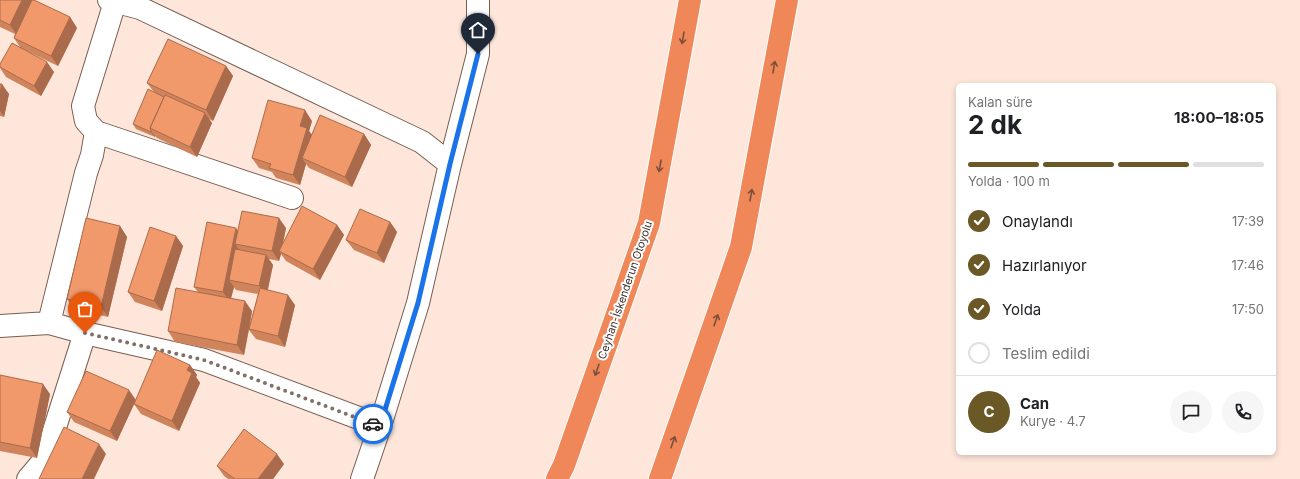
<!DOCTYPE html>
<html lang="tr">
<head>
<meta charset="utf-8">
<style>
  :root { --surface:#fff; --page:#f6f6f6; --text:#202124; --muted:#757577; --line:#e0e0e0; --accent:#6b5827 }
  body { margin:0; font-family:Inter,sans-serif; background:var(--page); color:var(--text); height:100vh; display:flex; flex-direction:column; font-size:15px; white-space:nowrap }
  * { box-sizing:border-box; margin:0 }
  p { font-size:13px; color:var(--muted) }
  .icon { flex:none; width:22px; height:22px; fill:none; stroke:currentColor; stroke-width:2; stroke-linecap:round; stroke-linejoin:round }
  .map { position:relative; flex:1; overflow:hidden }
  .panel { position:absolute; left:956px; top:83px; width:320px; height:372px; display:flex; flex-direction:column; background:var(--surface); border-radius:6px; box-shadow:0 2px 6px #0003 }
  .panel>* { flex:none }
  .pin { position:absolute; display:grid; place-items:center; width:34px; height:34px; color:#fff; margin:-41px -17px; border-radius:50% 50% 50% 0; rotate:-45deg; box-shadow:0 0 4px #0007 }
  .pin .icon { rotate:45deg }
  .courier { position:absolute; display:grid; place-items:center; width:40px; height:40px; margin:-20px; border:3px solid #1a73e8; border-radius:50%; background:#fff; color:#222; box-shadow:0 1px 5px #0007 }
  .headline em { font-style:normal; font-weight:700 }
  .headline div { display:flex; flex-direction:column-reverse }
  .headline { display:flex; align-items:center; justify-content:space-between; height:68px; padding:0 12px }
  h1 { font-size:26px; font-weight:700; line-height:30px }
  .bar { display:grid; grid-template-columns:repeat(4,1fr); gap:6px 4px; align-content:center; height:48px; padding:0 12px }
  .bar i { height:5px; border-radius:3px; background:var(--line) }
  .bar .active { background:var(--accent) }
  .bar p { grid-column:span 4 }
  .line { display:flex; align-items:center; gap:10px; padding:0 12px; border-top:1px solid var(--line) }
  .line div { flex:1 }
  .round { display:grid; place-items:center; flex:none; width:42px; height:42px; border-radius:21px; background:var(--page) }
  ol { padding:0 12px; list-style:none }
  li { display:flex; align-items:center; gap:12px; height:44px }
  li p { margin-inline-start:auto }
  li .icon { padding:4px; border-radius:50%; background:var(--accent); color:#fff; stroke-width:4 }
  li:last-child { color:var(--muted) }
  li i { width:22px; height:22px; border:2px solid var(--line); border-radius:50% }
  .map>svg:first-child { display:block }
</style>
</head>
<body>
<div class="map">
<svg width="1300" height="479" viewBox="0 0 1300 479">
  <rect width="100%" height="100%" fill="#fee6da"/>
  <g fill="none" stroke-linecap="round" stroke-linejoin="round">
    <defs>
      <path id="minor" d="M109,0L140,8L422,142L450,164
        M115,2L83,106L86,121L96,132L292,198
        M49,323L86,173L92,155L96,132
        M0,326L49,323L85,333L204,360L380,426
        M28,479L45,459L85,333
        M362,479L380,426L418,303L450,164L478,54V0"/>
      <path id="highway" d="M557,479L564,465L649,223L690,0
        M660,479L741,247L787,0"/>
    </defs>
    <use href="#minor" stroke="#785e51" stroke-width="24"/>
    <use href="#highway" stroke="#fff" stroke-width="24"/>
    <use href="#minor" stroke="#fff" stroke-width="22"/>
    <use href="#highway" stroke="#f08759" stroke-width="22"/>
  </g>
  <path fill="#d0845c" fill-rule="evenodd" d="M0,0L70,17L77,28L58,66L25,50L54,72L41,96L6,77L0,68V64L20,47L14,38L15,34L0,27Z
    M226,66L233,76L213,121L209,119L212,123L197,157L157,138L155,136V137L136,129L133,124L154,92L147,83Z
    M0,84L9,94L4,117L0,116Z
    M312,121L309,131L312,135L364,134L371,145L352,187L309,168L306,164L300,185L276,178L272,172L259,168L252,158Z
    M390,222L397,232L384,263L354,250L346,240Z
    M337,225L344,235L320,280L286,261L281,254L279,261L269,259L273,265L268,290L295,305L285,347L256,339L249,330L244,355L175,342L168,331L198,292L194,287L238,230L286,228L283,243ZM234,287L236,290L258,294L250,325L252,311L231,298Z
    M120,226L127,237L108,317L74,309L67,299Z
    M176,236L183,246L162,311L135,302L128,292Z
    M190,365L197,375L196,377L200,383L179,431L141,414L134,404L117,441L74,422L67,412L136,400Z
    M0,375L50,394L37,458L0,451Z
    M284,464L273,479H228L224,476L217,466Z"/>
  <path fill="#a96b4b" d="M22,0H33L17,35L10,25Z
    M70,17L77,28L58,66L51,56Z
    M47,62L54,72L41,96L34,86Z
    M226,66L233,76L213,121L206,110Z
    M2,84L9,94L4,117L0,111V93Z
    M305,110L312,121L309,131L314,138L302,158L306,164L300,185L293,175L300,126Z
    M205,113L212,123L197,157L190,147Z
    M151,131L155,136V137L151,132Z
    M364,134L371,145L352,187L345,177Z
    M279,218L286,228L281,252L279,251L281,254L279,261L272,251Z
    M390,222L397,232L384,263L377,253Z
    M337,225L344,235L320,280L313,269Z
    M120,226L127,237L108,317L101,307Z
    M236,228L243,238L235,244L241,252L229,280L234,287L230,302L223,292Z
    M176,236L183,246L162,311L154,301Z
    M266,255L273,265L266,296L259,286Z
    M288,295L295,305L285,347L278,336Z
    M245,301L252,311L244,355L237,345Z
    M190,365L197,375L196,377L200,383L179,431L172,421L187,370Z
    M43,384L50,394L37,458L30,448Z
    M129,390L136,400L117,441L110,431Z
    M99,444L106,454L94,479H82Z
    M277,454L284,464L273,479H258Z"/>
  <path fill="#f2996b" stroke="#a96b4b" d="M0,0H22L10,25L0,20Z
    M32,0H34L70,17L51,56L14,38Z
    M168,39L226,66L206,110L147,83Z
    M12,43L47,62L34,86L0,67V64Z
    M0,84H2L0,93Z
    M148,89L164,97L150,128L151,131V132L133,124Z
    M165,95L205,113L190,147L150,128Z
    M268,100L305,110L300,126L307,128L293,175L269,168L271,164L252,158Z
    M320,115L364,134L345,177L302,158Z
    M302,206L337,225L313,269L279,251Z
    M360,209L390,222L377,253L346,240Z
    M242,211L279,218L272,251L235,244Z
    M86,218L120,226L101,307L67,299Z
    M207,222L236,228L223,292L194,287Z
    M150,227L176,236L154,301L128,292Z
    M235,249L266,255L259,286L229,280Z
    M176,288L245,301L237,345L168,331Z
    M260,288L288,295L278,336L249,329Z
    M157,350L190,365L187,370L192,373L172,421L134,404Z
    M86,371L129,390L110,431L67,412Z
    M0,375L43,384L30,448L0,442Z
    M64,427L99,444L82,479H39Z
    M244,429L277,454L258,479H235L217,466Z"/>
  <defs><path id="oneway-shaft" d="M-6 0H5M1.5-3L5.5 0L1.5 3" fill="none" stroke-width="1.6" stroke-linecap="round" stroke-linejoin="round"/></defs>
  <g stroke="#7b4f3b">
    <use href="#oneway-shaft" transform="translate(683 38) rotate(100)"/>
    <use href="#oneway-shaft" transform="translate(774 67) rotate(-80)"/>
    <use href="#oneway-shaft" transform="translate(660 166) rotate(100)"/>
    <use href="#oneway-shaft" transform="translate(751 195) rotate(-80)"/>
    <use href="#oneway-shaft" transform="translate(716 320) rotate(-71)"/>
    <use href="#oneway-shaft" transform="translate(597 370) rotate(109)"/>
    <use href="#oneway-shaft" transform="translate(673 442) rotate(-71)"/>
  </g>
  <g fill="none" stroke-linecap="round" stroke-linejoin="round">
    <path stroke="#807068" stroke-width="4" stroke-dasharray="0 7.2" d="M85,333L204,360L373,424"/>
    <path stroke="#1a73e8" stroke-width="5" d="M373,424L380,426L418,303L450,164L478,54"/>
  </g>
  <g text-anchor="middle" stroke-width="4" stroke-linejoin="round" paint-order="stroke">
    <g font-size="11" fill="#3c312b" stroke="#fff">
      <text transform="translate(625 290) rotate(-71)" y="4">Ceyhan-İskenderun Otoyolu</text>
    </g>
  </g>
</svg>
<div class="pin" style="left:85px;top:333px;background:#ea580c"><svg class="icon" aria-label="bag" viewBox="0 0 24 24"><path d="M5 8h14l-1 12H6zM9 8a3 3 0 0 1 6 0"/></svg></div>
<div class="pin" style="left:478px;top:54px;background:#1f2937"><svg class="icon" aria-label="home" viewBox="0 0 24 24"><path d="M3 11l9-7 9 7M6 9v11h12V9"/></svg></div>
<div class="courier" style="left:373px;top:424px"><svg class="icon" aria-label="car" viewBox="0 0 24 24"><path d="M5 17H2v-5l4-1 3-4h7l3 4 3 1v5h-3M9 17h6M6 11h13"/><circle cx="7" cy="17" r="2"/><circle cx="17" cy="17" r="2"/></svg></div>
<section class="panel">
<div class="headline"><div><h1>2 dk</h1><p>Kalan süre</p></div><em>18:00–18:05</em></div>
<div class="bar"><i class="active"></i><i class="active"></i><i class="active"></i><i></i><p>Yolda · 100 m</p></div>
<ol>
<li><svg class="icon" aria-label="check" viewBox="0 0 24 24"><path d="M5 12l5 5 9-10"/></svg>Onaylandı<p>17:39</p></li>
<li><svg class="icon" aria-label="check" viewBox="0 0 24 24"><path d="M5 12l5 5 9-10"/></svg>Hazırlanıyor<p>17:46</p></li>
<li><svg class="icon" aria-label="check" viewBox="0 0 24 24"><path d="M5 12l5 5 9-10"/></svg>Yolda<p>17:50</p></li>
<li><i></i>Teslim edildi</li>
</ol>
<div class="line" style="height:72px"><b class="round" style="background:var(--accent);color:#fff">C</b><div><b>Can</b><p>Kurye · 4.7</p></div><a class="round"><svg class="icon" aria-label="chat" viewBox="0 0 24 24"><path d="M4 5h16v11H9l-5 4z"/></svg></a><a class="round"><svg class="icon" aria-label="phone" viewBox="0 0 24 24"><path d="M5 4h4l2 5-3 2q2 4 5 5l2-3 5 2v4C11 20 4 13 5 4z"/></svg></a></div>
</section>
</div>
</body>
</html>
